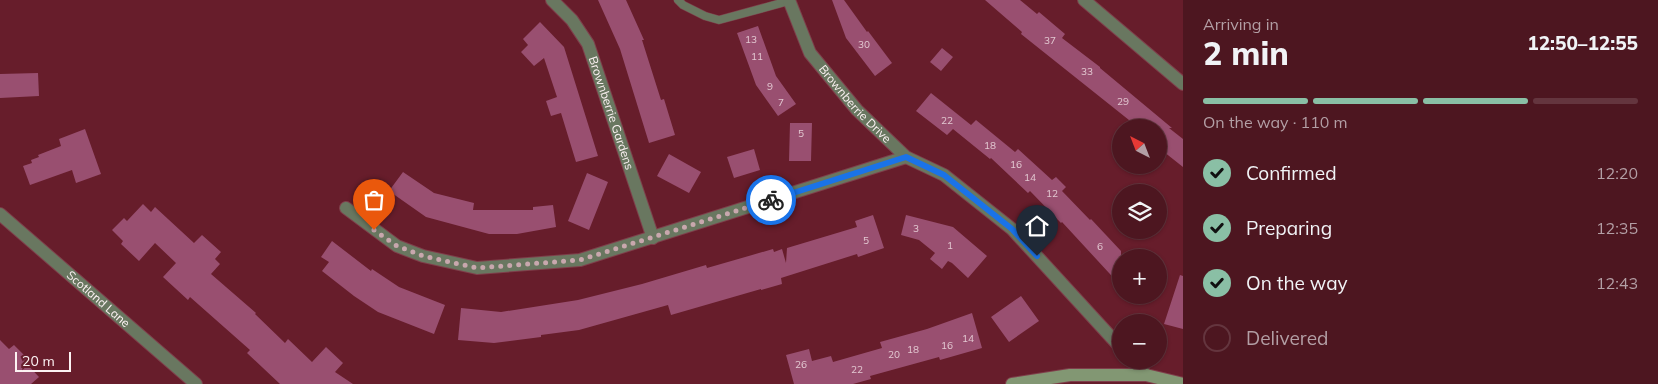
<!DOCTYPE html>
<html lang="en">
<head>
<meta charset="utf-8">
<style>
  :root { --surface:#4d1620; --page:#541f29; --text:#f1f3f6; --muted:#b39fa5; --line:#64353e; --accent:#8abfa5 }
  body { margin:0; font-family:Mulish,sans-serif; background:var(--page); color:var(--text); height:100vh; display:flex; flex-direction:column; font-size:19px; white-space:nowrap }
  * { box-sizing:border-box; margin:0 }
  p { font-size:16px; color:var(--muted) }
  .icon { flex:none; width:28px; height:28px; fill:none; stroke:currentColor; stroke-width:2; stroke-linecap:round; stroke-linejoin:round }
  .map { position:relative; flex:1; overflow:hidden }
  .sheet { display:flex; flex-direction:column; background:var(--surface); width:475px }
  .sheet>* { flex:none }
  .needle { width:32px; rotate:318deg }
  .buttons { position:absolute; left:1112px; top:119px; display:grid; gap:10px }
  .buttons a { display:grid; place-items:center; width:55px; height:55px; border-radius:50%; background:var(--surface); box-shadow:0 1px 4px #0004,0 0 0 1px var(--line); font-size:25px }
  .scale { position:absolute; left:15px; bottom:12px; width:56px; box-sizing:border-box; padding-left:5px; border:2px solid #fcf2f3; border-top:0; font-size:14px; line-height:18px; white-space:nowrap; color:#fcf2f3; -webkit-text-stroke:4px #671d2b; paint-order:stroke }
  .pin { position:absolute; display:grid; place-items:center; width:42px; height:42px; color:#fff; margin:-51px -21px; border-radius:50% 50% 50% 0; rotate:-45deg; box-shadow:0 0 5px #0007 }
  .pin .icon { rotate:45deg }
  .courier { position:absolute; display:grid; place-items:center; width:50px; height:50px; margin:-25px; border:4px solid #1a73e8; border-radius:50%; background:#fff; color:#222; box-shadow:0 1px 6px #0007 }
  .summary em { font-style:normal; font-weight:800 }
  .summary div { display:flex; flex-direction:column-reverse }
  .summary { display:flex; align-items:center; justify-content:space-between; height:85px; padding:0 20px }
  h1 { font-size:32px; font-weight:800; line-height:38px }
  .bar { display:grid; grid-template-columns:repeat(4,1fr); gap:8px 5px; align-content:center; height:60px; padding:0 20px }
  .bar i { height:6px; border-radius:4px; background:var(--line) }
  .bar .selected { background:var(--accent) }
  .bar p { grid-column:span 4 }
  ol { padding:0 20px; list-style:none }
  li { display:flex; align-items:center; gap:15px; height:55px }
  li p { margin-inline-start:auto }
  li .icon { padding:5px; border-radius:50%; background:var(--accent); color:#111; stroke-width:4 }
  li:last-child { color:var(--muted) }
  li i { width:28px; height:28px; border:2px solid var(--line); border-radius:50% }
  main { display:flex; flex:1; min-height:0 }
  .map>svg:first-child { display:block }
</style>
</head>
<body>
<main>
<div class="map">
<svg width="1183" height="384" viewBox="0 0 1183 384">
  <rect width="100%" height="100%" fill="#671d2b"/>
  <path fill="#994f70" d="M598,0H626L644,40H642L661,100L664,99L675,135L649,143L620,49Z
    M832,0H844L867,32L868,31L892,63L875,76L846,38Z
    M985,0H1020L1037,14L1039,12L1065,34L1062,38L1100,67V68L1172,128H1169L1183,139V167L1159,148V128H1139L1021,34L1022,32Z
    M540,22L564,47L598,156L576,162L561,113L551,116L546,101L557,97L544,58L534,66L521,52L528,45L523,39Z
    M758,26L776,76L796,104L778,116L756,85L737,33Z
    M942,48L953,57L941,71L930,62Z
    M38,73L39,96L0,98V74Z
    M931,93L971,125L976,120L1015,152L1018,149L1052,180L1056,177L1066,187L1062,191L1090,220L1091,219L1121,251V286L1062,222L1061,223L1030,191L1028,193L991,158L990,159L953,129L947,135L916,111Z
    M790,123H812L811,161H789Z
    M85,129L101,174L76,183L72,170L30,185L23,166L32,163L31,160L39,157L38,155L61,146L59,139Z
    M754,149L760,170L734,178L727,157Z
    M669,154L701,172L689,193L657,176Z
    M403,172L434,193L474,203L473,210H533V207L553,205L556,227L517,234H489L426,217L389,191Z
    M587,173L608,182L589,230L568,221Z
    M143,204L151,212L155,207L194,243L202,235L221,252L215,259L220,264L211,274L256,313L255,314L285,343L288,339L312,362L326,347L343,363L335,372L353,384H280L247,353L250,350L190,297L188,300L163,277L176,263L155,243L139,261L121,244L123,241L112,230L124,218L127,221Z
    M873,215L884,248L858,257L857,254L781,278L782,284L761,290V289L671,315L668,305L579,330L541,335V337L494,343L458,340L461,308L501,312L578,300L642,284L706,265L707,268L773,249L774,252L782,249L786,263L787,248L857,227L855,221Z
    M906,215L953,227L987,256L968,278L952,263L948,261L942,269L930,259L935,253L919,240L901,235Z
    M332,241L371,271L372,269L399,287L445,305L434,334L378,312L354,296L322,271L329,262L321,257Z
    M1180,275L1183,276V329L1164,324Z
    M1021,296L1039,321L1009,342L991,317Z
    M972,313L982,348L940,360L939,357L870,376L871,379L853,384H794L786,355L809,349L812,361L831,356L833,362L882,348L880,342L927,329Z
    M0,340L9,349L14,345L27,358L24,361L39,377L31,384H0Z"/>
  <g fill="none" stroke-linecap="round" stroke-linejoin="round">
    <defs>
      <path id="lane" d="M678,0L683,5L705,16L719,20L789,1"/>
      <g id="street">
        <path id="s1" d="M552,0L572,20L588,44L653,238"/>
        <path id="s2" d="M789,0L810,53L857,110L906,157L944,175L1012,229L1121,348"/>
        <path d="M1084,0L1183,84"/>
        <path d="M346,208L397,246L423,256L477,268L580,260L906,157"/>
        <path id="s3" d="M0,214L196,384"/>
        <path d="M1132,360L1146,375"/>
      </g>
      <path id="secondary" d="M1012,384L1070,375H1146L1183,384"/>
    </defs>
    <use href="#lane" stroke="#7f3f4b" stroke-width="9"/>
    <use href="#street" stroke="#7f3f4b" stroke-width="14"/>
    <use href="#secondary" stroke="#7f3f4b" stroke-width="14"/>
    <use href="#lane" stroke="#697760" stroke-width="8"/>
    <use href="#street" stroke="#697760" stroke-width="12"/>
    <use href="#secondary" stroke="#829773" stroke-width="12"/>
  </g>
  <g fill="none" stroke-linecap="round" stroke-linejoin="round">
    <path stroke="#c8a7ad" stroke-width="5" stroke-dasharray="0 9" d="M374,230L397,246L423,256L477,268L580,260L771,200"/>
    <path stroke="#1a73e8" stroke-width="6" d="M771,200L906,157L944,175L1012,229L1037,256"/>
  </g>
  <g text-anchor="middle" stroke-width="4" stroke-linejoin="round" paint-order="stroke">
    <g font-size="10" fill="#e3c9d2">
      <text x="751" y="43">13</text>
      <text x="1050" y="44">37</text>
      <text x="864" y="48">30</text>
      <text x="757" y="60">11</text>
      <text x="1087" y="75">33</text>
      <text x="770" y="90">9</text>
      <text x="1123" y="105">29</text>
      <text x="781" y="106">7</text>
      <text x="947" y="124">22</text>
      <text x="801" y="137">5</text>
      <text x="990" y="149">18</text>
      <text x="1016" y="168">16</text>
      <text x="1030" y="181">14</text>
      <text x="1052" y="197">12</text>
      <text x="916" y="232">3</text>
      <text x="866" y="244">5</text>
      <text x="950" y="249">1</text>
      <text x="1100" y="250">6</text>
      <text x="968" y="342">14</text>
      <text x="947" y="349">16</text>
      <text x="913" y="353">18</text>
      <text x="894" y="358">20</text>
      <text x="801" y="368">26</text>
      <text x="857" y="373">22</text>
    </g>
    <g font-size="12" fill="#fcf2f3" stroke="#671d2b">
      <text dy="4" stroke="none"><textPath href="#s2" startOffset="125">Brownberrie Drive</textPath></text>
      <text dy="4" stroke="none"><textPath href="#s1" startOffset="130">Brownberrie Gardens</textPath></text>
      <text dy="4" stroke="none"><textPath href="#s3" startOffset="130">Scotland Lane</textPath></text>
    </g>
  </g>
</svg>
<div class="buttons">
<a><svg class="needle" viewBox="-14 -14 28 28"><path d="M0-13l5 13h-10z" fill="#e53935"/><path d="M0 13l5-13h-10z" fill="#b39fa5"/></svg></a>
<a><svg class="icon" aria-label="layers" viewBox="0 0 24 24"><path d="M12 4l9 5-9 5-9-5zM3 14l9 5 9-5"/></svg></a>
<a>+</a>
<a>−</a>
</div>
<div class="scale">20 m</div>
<div class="pin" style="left:374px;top:230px;background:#ea580c"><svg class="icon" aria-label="bag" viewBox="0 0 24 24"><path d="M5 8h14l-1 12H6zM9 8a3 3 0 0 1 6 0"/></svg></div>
<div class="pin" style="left:1037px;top:256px;background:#1f2937"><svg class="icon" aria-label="home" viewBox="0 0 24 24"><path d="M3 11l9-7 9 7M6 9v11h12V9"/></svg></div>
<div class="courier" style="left:771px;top:200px"><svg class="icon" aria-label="bike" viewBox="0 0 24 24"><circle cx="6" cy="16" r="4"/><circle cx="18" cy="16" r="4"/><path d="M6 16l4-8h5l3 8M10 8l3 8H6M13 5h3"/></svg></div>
</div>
<section class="sheet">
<div class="summary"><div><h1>2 min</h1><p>Arriving in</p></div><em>12:50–12:55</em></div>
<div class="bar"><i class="selected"></i><i class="selected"></i><i class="selected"></i><i></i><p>On the way · 110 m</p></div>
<ol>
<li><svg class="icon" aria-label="check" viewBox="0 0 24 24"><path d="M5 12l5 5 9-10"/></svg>Confirmed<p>12:20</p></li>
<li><svg class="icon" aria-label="check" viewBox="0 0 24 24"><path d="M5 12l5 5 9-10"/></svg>Preparing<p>12:35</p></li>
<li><svg class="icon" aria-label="check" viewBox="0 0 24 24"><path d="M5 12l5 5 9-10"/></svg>On the way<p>12:43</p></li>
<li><i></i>Delivered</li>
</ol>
</section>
</main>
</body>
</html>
